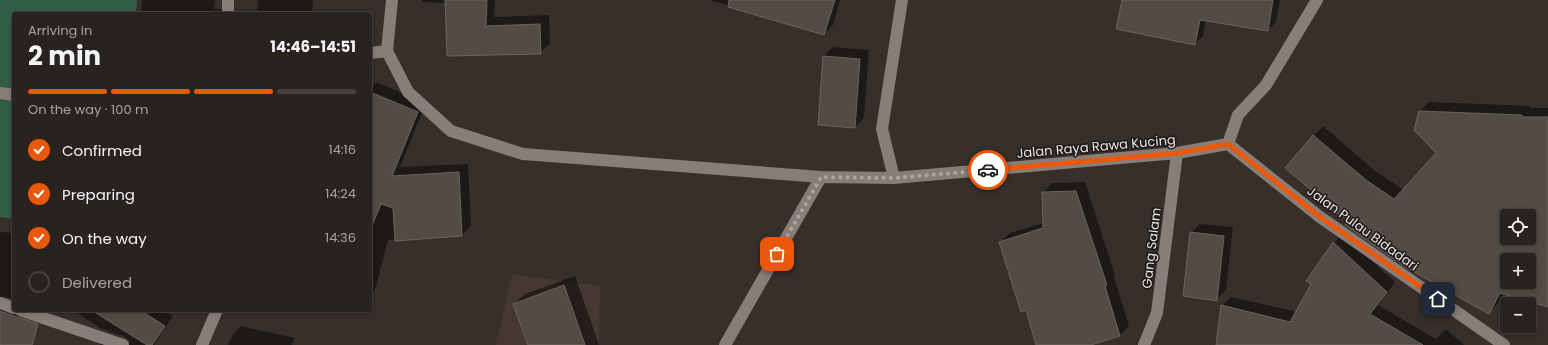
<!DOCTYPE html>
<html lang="en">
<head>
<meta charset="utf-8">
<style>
  :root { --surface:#292320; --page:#312b29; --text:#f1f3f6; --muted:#a5a4a5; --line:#45403e; --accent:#ea580c }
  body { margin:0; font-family:Poppins,sans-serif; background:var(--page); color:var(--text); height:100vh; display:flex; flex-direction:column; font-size:15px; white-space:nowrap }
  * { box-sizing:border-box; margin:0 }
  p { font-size:13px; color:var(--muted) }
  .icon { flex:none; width:22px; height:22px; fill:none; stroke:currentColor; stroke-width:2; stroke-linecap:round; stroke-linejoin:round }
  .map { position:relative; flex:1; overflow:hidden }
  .sheet { position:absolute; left:12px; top:12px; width:360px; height:300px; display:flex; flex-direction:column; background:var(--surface); border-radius:4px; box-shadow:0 2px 6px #0003,0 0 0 1px var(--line) }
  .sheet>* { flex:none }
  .buttons { position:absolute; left:1500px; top:209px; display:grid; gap:8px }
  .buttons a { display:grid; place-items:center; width:36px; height:36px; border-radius:4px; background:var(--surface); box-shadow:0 2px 6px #0003,0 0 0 1px var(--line); font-size:20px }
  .pin { position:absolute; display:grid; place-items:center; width:34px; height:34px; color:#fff; margin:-17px; border-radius:8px; box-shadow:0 2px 6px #0006 }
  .courier { position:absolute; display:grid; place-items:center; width:40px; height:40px; margin:-20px; border:3px solid #ea580c; border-radius:50%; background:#fff; color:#222; box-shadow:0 1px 5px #0007 }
  .summary em { font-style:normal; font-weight:700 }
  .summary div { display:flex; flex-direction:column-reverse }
  .summary { display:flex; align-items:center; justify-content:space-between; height:68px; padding:0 16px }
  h1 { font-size:26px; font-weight:700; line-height:30px }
  .bar { display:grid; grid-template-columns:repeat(4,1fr); gap:6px 4px; align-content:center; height:48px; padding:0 16px }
  .bar i { height:5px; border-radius:3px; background:var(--line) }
  .bar .current { background:var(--accent) }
  .bar p { grid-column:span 4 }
  ol { padding:0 16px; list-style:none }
  li { display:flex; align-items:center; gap:12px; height:44px }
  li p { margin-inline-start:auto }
  li .icon { padding:4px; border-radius:50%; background:var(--accent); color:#fff; stroke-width:4 }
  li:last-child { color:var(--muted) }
  li i { width:22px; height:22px; border:2px solid var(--line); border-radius:50% }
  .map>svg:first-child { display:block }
</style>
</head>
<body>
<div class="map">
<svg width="1548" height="345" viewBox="0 0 1548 345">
  <rect width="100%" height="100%" fill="#372f2a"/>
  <path fill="#453830" d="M512,274L600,286L599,345H494H496Z"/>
  <path fill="#325e47" d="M0,0H137L136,14H14V219L0,217Z"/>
  <path fill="#0007" fill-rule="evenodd" d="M142,0H215L214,9L232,11L237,13L242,12L257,14L258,0H313L312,14H141Z
    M422,0H495L494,17L549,15L550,43L540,53L448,55L446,3L422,2Z
    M710,0H840L833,25L824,34Z
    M1123,0H1280L1276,22L1268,30L1206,20L1203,36L1195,44Z
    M833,47L869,50L864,118L855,127L824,56Z
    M376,82L426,103L400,167L468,164L471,226L462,235L388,240L375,290L370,295V88Z
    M1429,102L1530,106V108H1548V306L1504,293L1498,303L1489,312L1349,220L1314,136L1323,126L1375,171L1404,190L1438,153L1419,112ZM1507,216H1529V238H1507ZM1507,260H1529V282H1507Z
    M1085,182L1115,275L1114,277L1129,326L1120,335L1088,345H1037L1027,309L1000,242L1010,233L1044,223L1043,192L1052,183Z
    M1200,224L1233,227L1226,290L1217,299L1191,233Z
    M0,232L14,233V297L13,299L2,296L6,301L20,310L18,345H0Z
    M1342,234L1395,282L1378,305L1436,339L1446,329L1464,345H1217L1222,306L1231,297L1297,312L1334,243Z
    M575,276L599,345H529L514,304L525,294Z
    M73,310H163L173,316L154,345H100L109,336L131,343L126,337L100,328Z
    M241,326L294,338L292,345H228L233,334Z"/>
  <path fill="#534c45" stroke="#6b645c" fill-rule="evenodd" d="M445,0H487L486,26L540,24L541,54L447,56Z
    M729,0H835L824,35L728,7Z
    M1122,0H1273L1268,31L1200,20L1195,45L1116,29Z
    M823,56L860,59L855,128L818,125Z
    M370,92L418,112L392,176L459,172L462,236L395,241L393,208L381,204L371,228H370Z
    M1419,111L1522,115L1521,117H1548V307L1500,293L1489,314L1405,267L1345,225L1348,220L1329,208L1330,206L1285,168L1313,135L1366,180L1394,199L1436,153L1414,130ZM1507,216H1529V238H1507ZM1507,260H1529V282H1507Z
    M1076,191L1107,285L1105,286L1120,336L1091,345H1036L1026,310L1021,312L999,242L1043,228L1042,192Z
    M1190,232L1224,236L1217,301L1183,296Z
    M1333,242L1387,292L1370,314L1423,345H1216L1221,305L1290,322L1311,284L1306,281Z
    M564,285L585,345H528L513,304Z
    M91,310H140L165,326L152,345H147Z
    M0,311L38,324L32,345H0Z"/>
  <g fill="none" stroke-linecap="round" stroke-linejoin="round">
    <path stroke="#887e79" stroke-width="12" d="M228,0V14
      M392,0L387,51L408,92L451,131L523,154L821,177
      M370,53L387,51
      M0,93L14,95
      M1228,144L1320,217L1504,345
      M1228,144L1238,115L1266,85L1317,0
      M894,178L882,129L902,0
      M0,303L14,308
      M20,310L123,345
      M202,345L217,310
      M725,345L821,177L894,178L1177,153L1228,144
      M1144,345L1157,313L1177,153"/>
  </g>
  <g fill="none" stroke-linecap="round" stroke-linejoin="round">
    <path stroke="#ada7a3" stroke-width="4" stroke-dasharray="0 7.2" d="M777,254L821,177L894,178L988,170"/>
    <path stroke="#ea580c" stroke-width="5" d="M988,170L1177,153L1228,144L1320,217L1438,299"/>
  </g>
  <g text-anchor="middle" stroke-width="3" stroke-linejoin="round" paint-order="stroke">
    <g font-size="13" fill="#ede7e4" stroke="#1c1816">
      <text transform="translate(1096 146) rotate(-5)" y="5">Jalan Raya Rawa Kucing</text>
      <text transform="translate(1363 228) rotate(36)" y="5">Jalan Pulau Bidadari</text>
      <text transform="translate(1151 248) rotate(-83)" y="5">Gang Salam</text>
    </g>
  </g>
</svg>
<div class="buttons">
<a><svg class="icon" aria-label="locate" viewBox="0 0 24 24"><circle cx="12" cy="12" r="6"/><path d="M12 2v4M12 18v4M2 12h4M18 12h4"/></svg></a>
<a>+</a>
<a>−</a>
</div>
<div class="pin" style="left:777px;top:254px;background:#ea580c"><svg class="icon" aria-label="bag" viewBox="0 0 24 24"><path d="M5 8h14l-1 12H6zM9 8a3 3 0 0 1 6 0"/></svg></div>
<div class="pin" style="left:1438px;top:299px;background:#1f2937"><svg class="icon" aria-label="home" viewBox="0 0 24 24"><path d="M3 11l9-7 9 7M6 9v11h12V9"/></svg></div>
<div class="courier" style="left:988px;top:170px"><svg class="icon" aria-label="car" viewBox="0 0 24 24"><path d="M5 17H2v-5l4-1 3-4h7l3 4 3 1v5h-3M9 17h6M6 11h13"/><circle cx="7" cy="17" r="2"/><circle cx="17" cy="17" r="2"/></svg></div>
<section class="sheet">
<div class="summary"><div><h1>2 min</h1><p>Arriving in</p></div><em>14:46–14:51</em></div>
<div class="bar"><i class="current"></i><i class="current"></i><i class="current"></i><i></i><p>On the way · 100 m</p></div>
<ol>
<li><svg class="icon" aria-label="check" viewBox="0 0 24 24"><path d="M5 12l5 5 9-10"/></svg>Confirmed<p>14:16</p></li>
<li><svg class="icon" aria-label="check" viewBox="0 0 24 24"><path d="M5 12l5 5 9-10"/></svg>Preparing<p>14:24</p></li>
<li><svg class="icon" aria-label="check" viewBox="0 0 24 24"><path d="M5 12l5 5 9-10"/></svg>On the way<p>14:36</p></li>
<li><i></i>Delivered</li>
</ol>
</section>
</div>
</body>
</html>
